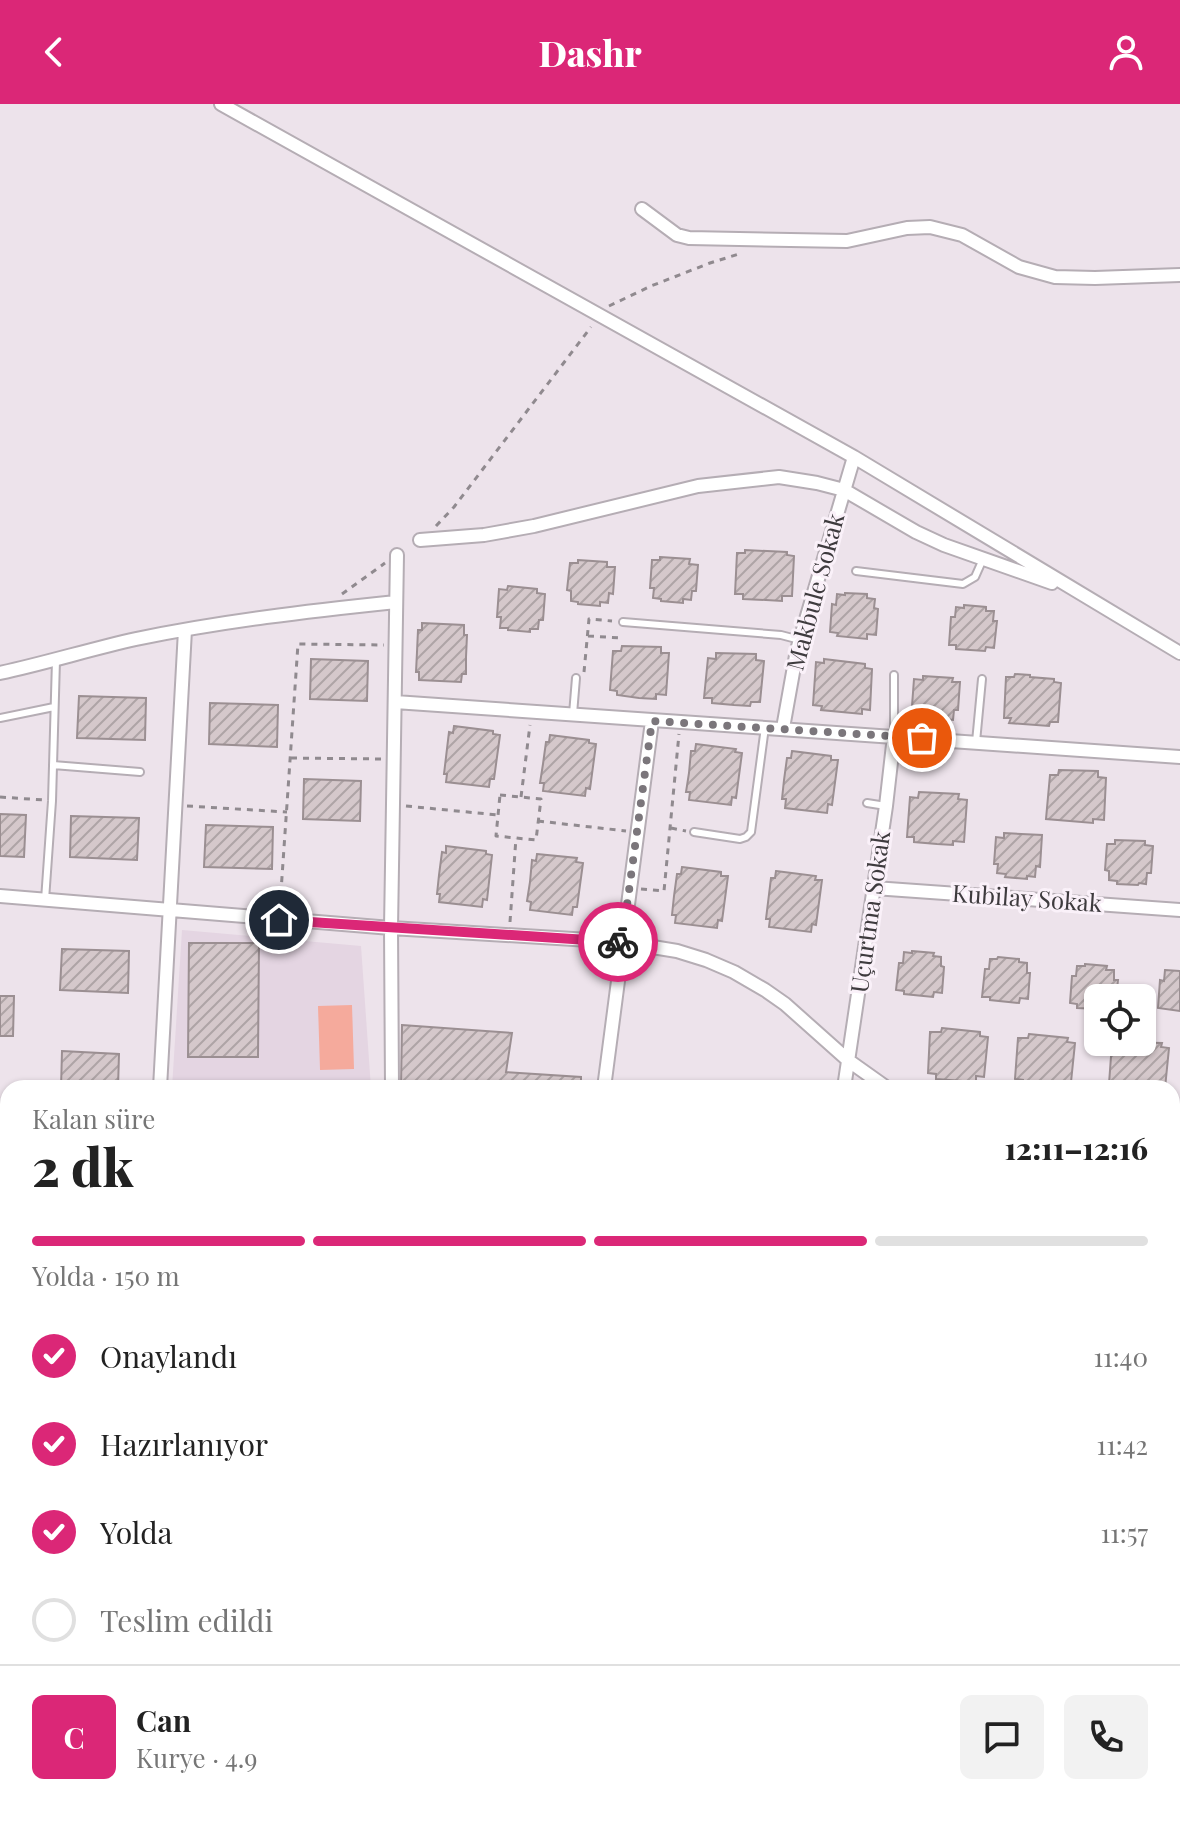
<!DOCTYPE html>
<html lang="tr">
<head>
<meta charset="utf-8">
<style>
  :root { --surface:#fff; --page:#f2f2f2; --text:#222; --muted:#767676; --line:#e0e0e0; --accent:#db2777 }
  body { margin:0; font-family:"Playfair Display",serif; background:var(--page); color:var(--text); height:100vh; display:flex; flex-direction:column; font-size:30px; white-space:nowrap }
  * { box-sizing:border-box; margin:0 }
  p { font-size:26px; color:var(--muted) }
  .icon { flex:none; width:44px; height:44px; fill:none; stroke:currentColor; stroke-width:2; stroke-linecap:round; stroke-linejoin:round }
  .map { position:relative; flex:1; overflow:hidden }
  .panel { position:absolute; left:0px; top:976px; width:1180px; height:746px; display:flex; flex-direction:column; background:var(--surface); border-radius:24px 24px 0 0; box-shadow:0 2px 6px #0004 }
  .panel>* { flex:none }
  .tools { position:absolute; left:1084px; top:880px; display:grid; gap:16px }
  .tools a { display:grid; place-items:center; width:72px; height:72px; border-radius:12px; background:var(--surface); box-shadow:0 2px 6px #0004; font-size:40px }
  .pin { position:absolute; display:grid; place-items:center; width:68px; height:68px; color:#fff; margin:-34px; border:4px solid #fff; border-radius:50%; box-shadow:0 2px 8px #0007 }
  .courier { position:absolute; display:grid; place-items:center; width:80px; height:80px; margin:-40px; border:6px solid #db2777; border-radius:50%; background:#fff; color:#222; box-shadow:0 2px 10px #0007 }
  .overview em { font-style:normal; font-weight:800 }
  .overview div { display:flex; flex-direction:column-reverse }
  .overview { display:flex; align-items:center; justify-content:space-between; height:136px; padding:0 32px }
  h1 { font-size:52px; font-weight:800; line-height:60px }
  .bar { display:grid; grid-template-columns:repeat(4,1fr); gap:12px 8px; align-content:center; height:96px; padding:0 32px }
  .bar i { height:10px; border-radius:6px; background:var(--line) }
  .bar .current { background:var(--accent) }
  .bar p { grid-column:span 4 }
  .line { display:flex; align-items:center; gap:20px; padding:0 32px; border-top:2px solid var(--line) }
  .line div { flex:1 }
  .round { display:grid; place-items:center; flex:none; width:84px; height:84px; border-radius:12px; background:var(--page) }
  ol { padding:0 32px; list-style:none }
  li { display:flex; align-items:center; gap:24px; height:88px }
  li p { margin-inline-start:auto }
  li .icon { padding:8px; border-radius:50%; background:var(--accent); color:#fff; stroke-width:4 }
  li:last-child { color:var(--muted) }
  li i { width:44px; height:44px; border:4px solid var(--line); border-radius:50% }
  header { display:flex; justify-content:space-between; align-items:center; height:104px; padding:0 32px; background:var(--accent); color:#fff; font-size:36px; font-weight:800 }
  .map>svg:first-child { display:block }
</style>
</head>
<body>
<header><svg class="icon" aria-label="back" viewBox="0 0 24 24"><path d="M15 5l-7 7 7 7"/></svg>Dashr<svg class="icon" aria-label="person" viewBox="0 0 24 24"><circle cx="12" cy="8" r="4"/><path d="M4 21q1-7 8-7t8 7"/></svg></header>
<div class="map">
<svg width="1180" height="1721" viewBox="0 0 1180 1721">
  <defs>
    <pattern id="building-hatch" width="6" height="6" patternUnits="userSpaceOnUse" patternTransform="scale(2)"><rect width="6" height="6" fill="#d5c8cb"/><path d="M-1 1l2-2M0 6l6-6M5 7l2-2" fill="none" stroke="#aea4a6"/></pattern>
  </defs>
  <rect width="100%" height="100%" fill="#ede3eb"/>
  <path fill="#e4d5e2" d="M182,826L361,842L371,984H172Z"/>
  <path fill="#f5aa9c" d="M352,901L354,965L320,966L318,902Z"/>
  <path fill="url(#building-hatch)" stroke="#9b8f92" stroke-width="2" d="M745,446L787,448V451L794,452L792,492H782V497L766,496L743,495V490H735L737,449H745Z
    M660,453L690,455L689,460L698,461L696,487H692L691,496L683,495V499L661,497V495L653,494L654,484H650L652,456H660Z
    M578,456L607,458V463H615L613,490L609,489L608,499L600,498V502L578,500V498L571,497V487L567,486L570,459H578Z
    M508,482L537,485V489L545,490L543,516H539L538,525H530V528L508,526V524H500L501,513H497L499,485L507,486Z
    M845,489L867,490V494L875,495L874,504L878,505L876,531L867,530V535L837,532L838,529L830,528L832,500L836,501L837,490L845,491Z
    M964,501L986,503V507H994L993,517H997L994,544L986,543L985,547L956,545V541H949L951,513H955L956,503L964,504Z
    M422,519L464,521V531H467L466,553V570H462L461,578L419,576V568H416L417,548L418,526H422Z
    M622,542L661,543V549H669L666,591L656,590V595L639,594L617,591V587L610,586L613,547H621Z
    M716,549L756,550V556L764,557L760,598H751L750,602L734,601L712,599V594H704L708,554L716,555Z
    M311,555L368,557L367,597L310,595Z
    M824,555L865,560V564L872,565L870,606L862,605V610L821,606L822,602L813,601L816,558L824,559Z
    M1015,570L1030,571V573L1054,575V578L1061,579L1058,618H1050L1049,622L1009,619L1011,614H1004L1006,573H1014Z
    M923,572L953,574L952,578H960L958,606H954L953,616L945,615V618L923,616V612H915L916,602H912L914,575L923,576Z
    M79,592L146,594L145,636L77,634Z
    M210,599L278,601L277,643L209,640Z
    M454,622L493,627V630L500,631L494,675H490L489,683L446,678L447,670H444L449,628L453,629Z
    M550,631L589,636V639L596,640L590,685L586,684L585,692L543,687L544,679H540L543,660L546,638H549Z
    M696,640L736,645L735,648L742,649L736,694L732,693L731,701L689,696L690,688H686L689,669L691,647H695Z
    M792,647L831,652V656H838L832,701L828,700L827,709L785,704L786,695H782L784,676L787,654H791Z
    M1059,666L1098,667V673L1106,674L1104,716L1093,715V719L1046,715L1050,671H1058Z
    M304,675L361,677L360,717L303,715Z
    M919,688L959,690L958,695L967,696L964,738L953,737V741L937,740L914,738V733H907L910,693L918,694Z
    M0,710L26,711L24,753L0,752Z
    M71,712L139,714L137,756L70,753Z
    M206,721L273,723L272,765L204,763Z
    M1004,729L1042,731L1040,763L1036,762L1035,773L1027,772V775L1005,773L1006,770L997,769L998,760H994L996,733L1004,734Z
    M1115,736L1145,737V741L1153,742L1151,769H1147L1146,780L1139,779L1138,781L1117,780V777L1109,776V767L1105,766L1107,740H1115Z
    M446,742L486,747V750L492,751L487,796L483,795L482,803L439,798L440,790H437L439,771L442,748L446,749Z
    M537,750L577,754L576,758L583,759L577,803H573L572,811L530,806L531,798L527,797L530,778L532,756L536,757Z
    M682,763L721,768V772H728L722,817L718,816L717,824L675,819L676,811H672L674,792L677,770H681Z
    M776,767L816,772L815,776H822L816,821L812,820L811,828L769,823L770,815H766L771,774H775Z
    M189,839H259L258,953H188Z
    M62,845L129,847L128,889L60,886Z
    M912,847L934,849L933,852L941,853V862L944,863L942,889L934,888L933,893L904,890V887L896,886L899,859H903L904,848L912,849Z
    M998,853L1019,855V858L1027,859V869H1030L1028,895L1020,894L1019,899L990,896V893H982L985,865H989L990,855H997Z
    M1085,860L1107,862L1106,866H1114V876H1118L1116,894H1098V905L1077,904V900L1070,899L1072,872H1076L1077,862H1085Z
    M1165,866L1180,867V907L1158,904L1160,876L1164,877Z
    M0,892H14L13,932H0Z
    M402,921L512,929L506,968L581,973V984H401Z
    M942,924L980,928V932L988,933L984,973L976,972V978L936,975V970L928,969L930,928H941Z
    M1029,930L1068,934L1067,938L1075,939L1071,978H1063V983L1023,980V976L1015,975L1018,934H1028Z
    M1123,938L1162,939L1161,943L1169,944L1165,984H1117V981L1109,980L1112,939Z
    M62,947L119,950L118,984H61Z"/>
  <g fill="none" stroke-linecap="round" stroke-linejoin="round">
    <defs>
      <path id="lane" d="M856,467L963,480L975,473L983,455
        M623,518L781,531L800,536
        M894,571V632
        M573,610L576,574
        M0,614L54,603
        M976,638L982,575
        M53,661L140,668
        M867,699L886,702
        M694,728L740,735L746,733L751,728L765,623
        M45,796L52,697L56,556
        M0,1649L8,1648
        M80,1714L81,1721"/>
      <path id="street" d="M221,0L854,353L1180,549
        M642,105L677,131L689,134L847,137L907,124L930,123L962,131L1019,163L1055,173L1095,174L1180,171
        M420,436L484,431L534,422L698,382L779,373L817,379L844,386L916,428L944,441L1052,479
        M0,569C46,559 91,545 136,535C222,517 310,507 396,498
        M395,598L1180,653
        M783,624L797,546L854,353
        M874,784L1180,806
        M0,792L391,824L622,838L677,847L706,856L734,868L765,886L785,900L849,957L887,984
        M160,984L185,526
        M392,984L391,824L397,451
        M604,984L652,617
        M844,984L886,702L894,632
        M1172,1050L1180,1051
        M1172,1138L1180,1105
        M0,1424H8
        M1172,1578L1180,1579
        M252,1714L255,1721
        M212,1721L215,1714
        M425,1721L482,1714
        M756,1721L757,1714
        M875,1721V1714
        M979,1721L980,1714
        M1118,1721L1119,1714"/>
      <path id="secondary" d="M0,1088H8
        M1172,1348L1180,1349"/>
    </defs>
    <use href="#lane" stroke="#b5adb4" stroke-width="10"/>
    <use href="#street" stroke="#b5adb4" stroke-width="16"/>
    <use href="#secondary" stroke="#b5adb4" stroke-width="22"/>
    <path stroke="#908a8f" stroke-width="3" stroke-dasharray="6 6" stroke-linecap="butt" d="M609,202L651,182L710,159L739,150
      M436,422L454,403L591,223
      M342,490L385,459
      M588,532L621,534
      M584,568L589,515L612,517
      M291,654L382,655
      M500,691L541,695L536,736L496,732Z
      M0,693L44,696
      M521,693L530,621
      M187,702L287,708
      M406,702L498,711
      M538,717L626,727
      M671,724L686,727
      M641,785L664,787L679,630
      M280,802L298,540L384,541
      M510,818L516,734"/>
    <use href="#lane" stroke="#fff" stroke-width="6"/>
    <use href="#street" stroke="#fff" stroke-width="12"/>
    <use href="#secondary" stroke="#f3eefe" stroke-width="18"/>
  </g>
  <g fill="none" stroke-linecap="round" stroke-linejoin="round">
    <path stroke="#7b767b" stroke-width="8" stroke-dasharray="0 14.4" d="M618,838H622L652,617L922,634"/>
    <path stroke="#db2777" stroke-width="10" d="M279,816L618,838"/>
  </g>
  <g text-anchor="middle" stroke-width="6" stroke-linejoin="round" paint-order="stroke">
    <g font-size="24" fill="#3e3b3e" stroke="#faf1f9">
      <text transform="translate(816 488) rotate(-75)" y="8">Makbule Sokak</text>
      <text transform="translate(1027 795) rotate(4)" y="8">Kubilay Sokak</text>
      <text transform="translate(871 808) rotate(-82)" y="8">Uçurtma Sokak</text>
    </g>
  </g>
</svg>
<div class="tools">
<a><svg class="icon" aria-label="locate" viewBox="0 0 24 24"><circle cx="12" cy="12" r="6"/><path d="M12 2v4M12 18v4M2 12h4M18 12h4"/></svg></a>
</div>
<div class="pin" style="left:922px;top:634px;background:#ea580c"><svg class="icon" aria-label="bag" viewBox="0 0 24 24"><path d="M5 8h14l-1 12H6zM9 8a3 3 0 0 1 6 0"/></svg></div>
<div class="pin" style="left:279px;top:816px;background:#1f2937"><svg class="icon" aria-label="home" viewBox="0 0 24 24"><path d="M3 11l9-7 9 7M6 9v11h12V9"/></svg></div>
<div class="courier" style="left:618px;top:838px"><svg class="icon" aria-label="bike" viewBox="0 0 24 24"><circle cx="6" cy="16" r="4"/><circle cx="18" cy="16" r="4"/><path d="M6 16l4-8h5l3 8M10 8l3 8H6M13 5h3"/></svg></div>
<section class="panel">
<div class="overview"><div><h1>2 dk</h1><p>Kalan süre</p></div><em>12:11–12:16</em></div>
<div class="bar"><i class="current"></i><i class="current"></i><i class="current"></i><i></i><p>Yolda · 150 m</p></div>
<ol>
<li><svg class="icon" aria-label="check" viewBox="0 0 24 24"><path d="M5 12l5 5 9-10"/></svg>Onaylandı<p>11:40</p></li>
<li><svg class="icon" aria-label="check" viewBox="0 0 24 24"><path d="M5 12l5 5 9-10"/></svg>Hazırlanıyor<p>11:42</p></li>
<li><svg class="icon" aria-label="check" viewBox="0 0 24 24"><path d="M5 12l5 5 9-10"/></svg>Yolda<p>11:57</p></li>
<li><i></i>Teslim edildi</li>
</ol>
<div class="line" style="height:144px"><b class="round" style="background:var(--accent);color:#fff">C</b><div><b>Can</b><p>Kurye · 4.9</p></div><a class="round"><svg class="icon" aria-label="chat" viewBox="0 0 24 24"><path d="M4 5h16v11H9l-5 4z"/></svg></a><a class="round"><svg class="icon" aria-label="phone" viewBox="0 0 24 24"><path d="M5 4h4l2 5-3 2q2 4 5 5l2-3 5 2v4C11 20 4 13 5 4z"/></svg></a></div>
</section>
</div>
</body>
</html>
